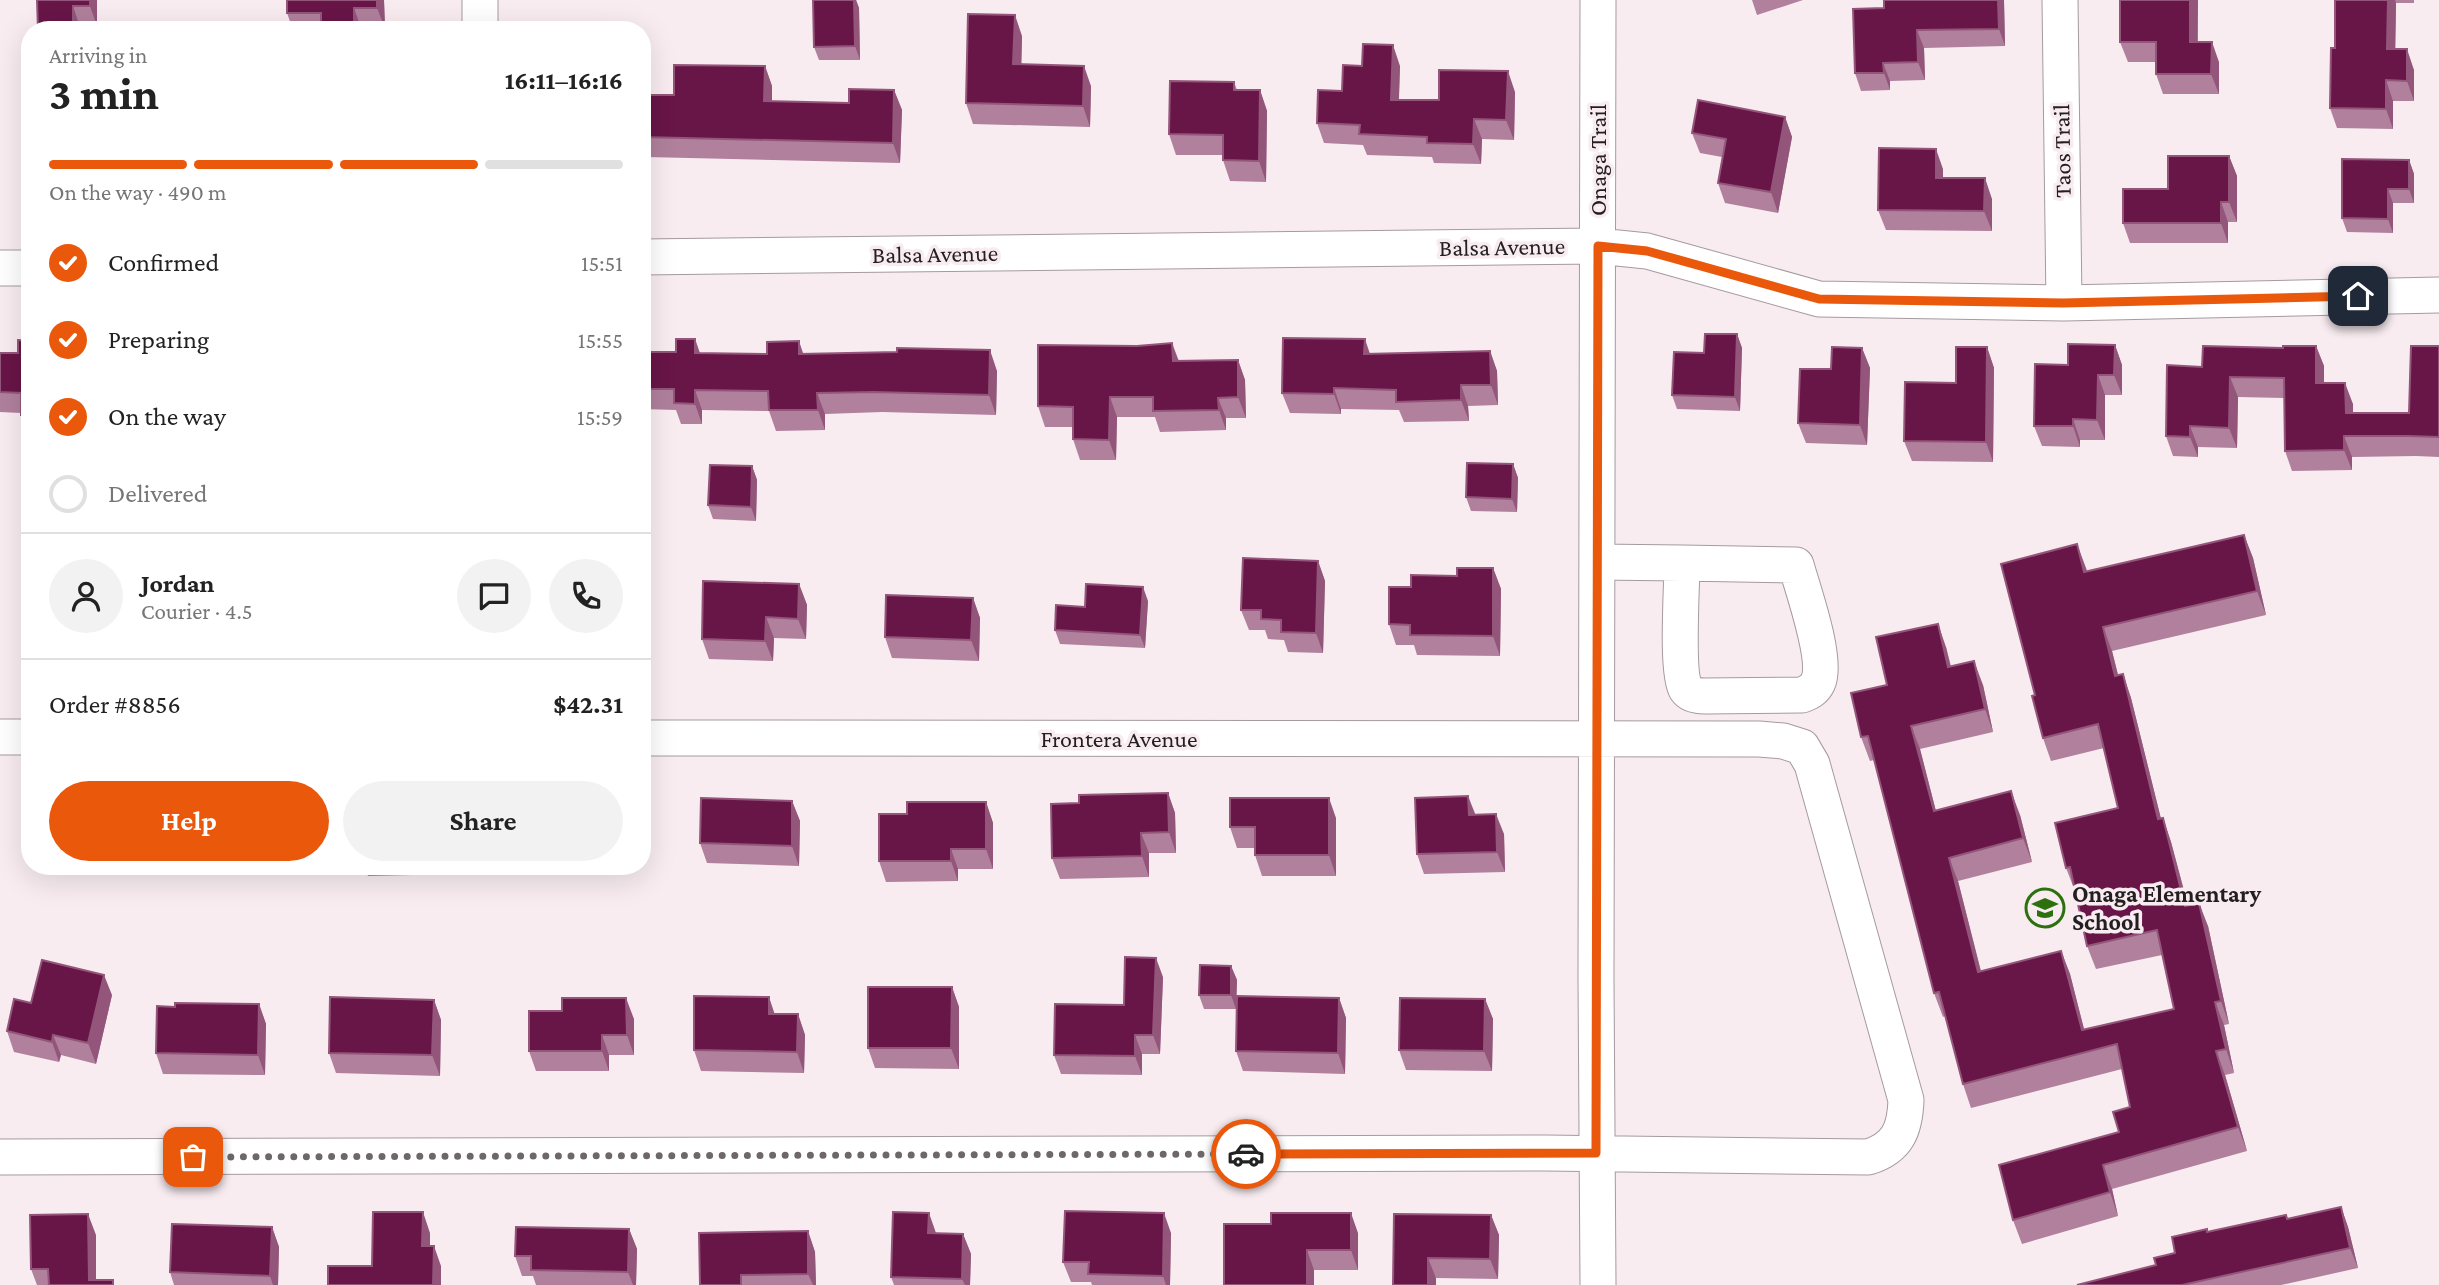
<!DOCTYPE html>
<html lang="en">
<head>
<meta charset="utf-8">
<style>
  :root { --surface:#fff; --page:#f2f2f2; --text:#222; --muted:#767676; --line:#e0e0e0; --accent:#ea580c }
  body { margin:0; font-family:"Crimson Pro",serif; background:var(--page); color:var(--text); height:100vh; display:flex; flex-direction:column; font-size:26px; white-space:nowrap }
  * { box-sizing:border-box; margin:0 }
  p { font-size:23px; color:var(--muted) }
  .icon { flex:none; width:38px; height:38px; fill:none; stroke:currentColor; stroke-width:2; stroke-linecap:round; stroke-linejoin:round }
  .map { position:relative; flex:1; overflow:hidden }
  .drawer { position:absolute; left:21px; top:21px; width:630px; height:854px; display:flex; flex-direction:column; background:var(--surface); border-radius:28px; box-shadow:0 7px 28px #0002 }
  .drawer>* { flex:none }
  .pin { position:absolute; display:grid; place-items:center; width:60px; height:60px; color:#fff; margin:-30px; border-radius:14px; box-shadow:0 4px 10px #0006 }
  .courier { position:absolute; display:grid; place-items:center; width:70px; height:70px; margin:-35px; border:5px solid #ea580c; border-radius:50%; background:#fff; color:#222; box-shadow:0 2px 9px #0007 }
  .overview em { font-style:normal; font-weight:700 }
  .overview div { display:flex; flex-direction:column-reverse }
  .overview { display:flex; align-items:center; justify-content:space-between; height:119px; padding:0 28px }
  h1 { font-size:46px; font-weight:700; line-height:52px }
  .bar { display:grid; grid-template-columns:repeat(4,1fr); gap:10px 7px; align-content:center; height:84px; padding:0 28px }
  .bar i { height:9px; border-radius:5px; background:var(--line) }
  .bar .active { background:var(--accent) }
  .bar p { grid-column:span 4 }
  .line { display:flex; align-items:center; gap:18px; padding:0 28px; border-top:2px solid var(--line) }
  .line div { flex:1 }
  .round { display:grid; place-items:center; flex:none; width:74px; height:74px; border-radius:37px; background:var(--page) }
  ol { padding:0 28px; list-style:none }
  li { display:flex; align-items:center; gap:21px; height:77px }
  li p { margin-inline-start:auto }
  li .icon { padding:7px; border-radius:50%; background:var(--accent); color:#fff; stroke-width:4 }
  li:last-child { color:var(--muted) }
  li i { width:38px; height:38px; border:4px solid var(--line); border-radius:50% }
  .action { display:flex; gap:14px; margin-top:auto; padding:14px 28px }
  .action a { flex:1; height:80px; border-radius:42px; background:var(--accent); color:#fff; font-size:28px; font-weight:700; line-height:80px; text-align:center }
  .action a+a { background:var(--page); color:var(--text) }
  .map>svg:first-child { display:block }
</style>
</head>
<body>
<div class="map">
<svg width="2439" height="1285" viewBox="0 0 2439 1285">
  <rect width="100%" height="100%" fill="#f8ecf1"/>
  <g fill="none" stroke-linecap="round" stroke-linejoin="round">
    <defs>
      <path id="minor" d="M480,0V30
        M2060,0L2064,303
        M642,257L1598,246L1647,251L1819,299L2064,303L2439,295
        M0,268H30
        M1597,562L1682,563
        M1682,563L1796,565C1803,590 1828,660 1818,682C1815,689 1810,692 1802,695L1705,696C1698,696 1690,695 1686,689C1676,673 1682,586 1682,563Z
        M0,737H30
        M0,1157L1545,1153L1868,1157C1898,1148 1905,1129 1906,1100L1812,764L1802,747L1783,741L1759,739L642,738
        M1598,1285L1596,979L1598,0"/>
    </defs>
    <use href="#minor" stroke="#a59a9f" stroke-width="37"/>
    <use href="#minor" stroke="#fff" stroke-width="35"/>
  </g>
  <path fill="#b0809c" d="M37,0H97V26L80,27Z
    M287,0H384L385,28H361V30H293L287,13Z
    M813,0H856L859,8L860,60H819L814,47Z
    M1752,0H1803L1757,15Z
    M1884,0H2004L2005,46L1924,48L1925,80L1890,81V90L1861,91L1855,73L1884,8Z
    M2120,0H2198V42L2219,62V94H2163L2156,74V62H2128L2120,42Z
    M2335,0H2414V3H2396L2395,49L2414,70V101H2393V129L2337,128L2330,108L2335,48Z
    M1022,36L1021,64L1091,86L1090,127L973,124L966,103Z
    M765,66L772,86V101L849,103L894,90L902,110L900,163L646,157V166H642V95H674Z
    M1400,66L1399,100H1439L1515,92L1514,140L1482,139L1481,164L1434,163L1432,157L1367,155L1363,145L1324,143L1317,123L1342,91Z
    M1234,82L1237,90H1260L1267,111L1266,182L1230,181L1223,160V155H1176L1169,134Z
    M1785,117L1792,137L1778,213L1725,203L1718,183L1722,157L1700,153L1692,133Z
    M2229,156L2237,176V222H2228V243H2130L2123,223L2168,189Z
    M2409,160L2414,174V203H2393V233L2347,232L2342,218Z
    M1943,169V178L1992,199V231L1886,230L1878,210Z
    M1737,334L1742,348L1740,411L1677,409L1672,395L1704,353Z
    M695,339L700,353L804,354L997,371L996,415L882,412L825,414V430L776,431L769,411L702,410V424H681L676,410L642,409V352H676Z
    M30,341V435H28L21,413L0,412V353H18Z
    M2115,345L2122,365V395H2105V440H2080V447L2042,446L2034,426L2068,365Z
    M2316,346L2324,366V383L2353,404V413H2409L2439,346V457L2416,456L2352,457V470L2292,471L2285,451L2284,398L2238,397L2237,448L2198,447V457L2173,456L2166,436L2202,367L2283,348Z
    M1987,347L1994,368L1993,462L1912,461L1904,441Z
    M1862,348L1870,368L1867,445L1806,443L1798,423L1831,369Z
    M1490,351L1497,371L1498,405L1468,406L1469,421L1404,422L1399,410L1341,409V414L1290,413L1282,393L1370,354Z
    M1238,360L1245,380L1246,418H1226V430L1160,432L1155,417H1117L1116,460H1080L1073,439V427H1045L1038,406L1179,361Z
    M1513,464L1518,478L1517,512L1471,511L1466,497Z
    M752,466L757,480L756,521L713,519L708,505Z
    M2244,535L2253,558L2266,615L2112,651L2118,675L2123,674L2131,698L2161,819L2163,818L2171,842L2188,905L2208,926L2229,1024L2224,1025L2234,1073L2225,1075L2247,1151L2112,1189L2118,1216L2022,1244L2013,1220L2119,1132L2130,1107L2122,1069L1971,1108L1963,1084L1945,1016L1943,1017L1934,993L1874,760L1870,761L1861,737L1887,685L1946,647L1951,666L1983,685L1993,732L1920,749L1936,811L2020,815L2032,862L1958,881L1981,971L2061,951L2070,974L2084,1029L2174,1009L2162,955L2096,969L2087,946L2075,891L2066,868L2118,808L2104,748L2051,761L2043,738L2035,695L2086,568L2087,572Z
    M1318,561L1325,581L1323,653L1288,652L1284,640L1268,639L1265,630H1249L1241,610Z
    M1493,568L1501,589L1500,656L1417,655L1414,645H1396L1389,624L1411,587Z
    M799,584L807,605L806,639L774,638L773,661L709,659L702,639Z
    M973,598L980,618L979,661L892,658L885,637Z
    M1148,601L1145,648L1060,644L1055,630L1085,607Z
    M1168,793L1175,813L1176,853H1149V877L1060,879L1052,858L1079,803Z
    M792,801L800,821L799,866L707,863L700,843Z
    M986,802L993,823V869H958V881L886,882L879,861L907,814Z
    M1475,815L1504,834L1505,872L1424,874L1417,854Z
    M1336,818V876H1262L1255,855V848H1237L1230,827Z
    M181,866H275V873L183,872Z
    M365,866H457V874L368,876Z
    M1231,966L1237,980L1236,1009H1204L1199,995Z
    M1163,977L1160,1054H1142V1075L1061,1074L1054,1055Z
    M952,987L959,1007V1069L875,1068L868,1048Z
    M112,995L96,1064L61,1055L59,1062L14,1052L7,1031L31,1003Z
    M1339,998L1346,1018L1345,1074L1243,1071L1236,1051Z
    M1485,999L1493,1019L1492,1071L1406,1070L1399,1050Z
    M434,1000L441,1020L440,1076L336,1073L329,1053Z
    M259,1004L266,1024L265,1075L163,1074L156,1053L175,1007Z
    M775,1014H798L805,1035L804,1073L701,1071L694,1050Z
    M634,1019V1055H609V1071H536L529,1051Z
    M2341,1207L2348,1227L2358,1268L2281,1285H2077L2156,1265L2208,1232L2287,1219Z
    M1394,1214L1491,1215L1499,1235L1498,1279L1436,1278Z
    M1224,1224L1358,1233V1270H1314V1285Z
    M272,1227L279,1247L278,1285H174L170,1272Z
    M629,1229L637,1249L636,1285H536L533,1276H522L515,1256Z
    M808,1231L815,1252L816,1285H700Z
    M936,1233L963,1234L971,1254L970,1285H894L891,1277Z
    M1171,1233L1170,1285H1092L1091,1282H1071L1063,1262Z
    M96,1235V1280L114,1285H37L31,1269Z"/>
  <path fill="#93567a" d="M90,0H97V26L90,6Z
    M377,0H384L385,28L377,8Z
    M854,0H856L859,8L860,60L855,46Z
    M1998,0H2004V1L2005,46L1999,29Z
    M2190,0H2198L2197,62L2190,42Z
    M2388,0H2395L2396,3L2395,69L2387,49Z
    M73,6L80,27V30H73Z
    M354,8L361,28V30H354Z
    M1015,15L1022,36L1021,84L1013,64Z
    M1917,30L1924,48L1925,80L1918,62Z
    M2212,42L2219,62V94L2211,74Z
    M1393,45L1400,66L1398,121L1391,100Z
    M2407,49L2414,70V101L2407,81Z
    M1883,63L1890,81V90L1884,73Z
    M765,66L772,86V121L764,101Z
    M1084,66L1091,86L1090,127L1083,106Z
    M1508,71L1515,92L1514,140L1506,120Z
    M2386,80L2393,101V129L2386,109Z
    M894,90L902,110L900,163L893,143Z
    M1260,90L1267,111L1266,182L1259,161Z
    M1785,117L1792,137L1778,213L1771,192Z
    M1474,119L1482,139L1481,164L1473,144Z
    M642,148L646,157V166L642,155Z
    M1936,149L1943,169V198L1936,178Z
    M2229,156L2237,176V222L2229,202Z
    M2409,160L2414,174V203L2409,189Z
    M1985,178L1992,199V231L1984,211Z
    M2388,189L2393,203V233L2388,219Z
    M2221,202L2228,222V243L2221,223Z
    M1737,334L1742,348L1740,411L1735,397Z
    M695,339L702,360L695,353Z
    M1365,339L1372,360L1364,354Z
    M799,341L806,362L799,354Z
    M1172,343L1180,364L1173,361Z
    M2115,345L2122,365V395L2114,375Z
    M2316,346L2324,366V404L2316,383Z
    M1987,347L1994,368L1993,462L1986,442Z
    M1862,348L1870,368L1867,445L1860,425Z
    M990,350L997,371L996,415L989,395Z
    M1490,351L1497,371L1498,405L1491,385Z
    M1238,360L1245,380L1246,418L1238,397Z
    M2098,375L2105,395V440L2097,420Z
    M2230,377L2238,397L2237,448L2229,428Z
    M2345,383L2353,404V434L2346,413Z
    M1461,385L1468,406L1469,421L1461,400Z
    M1334,388L1341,409V414L1334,394Z
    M695,390L702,410V424L695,404Z
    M817,393L825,414V430L818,410Z
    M1110,397L1117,417L1116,460L1109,440Z
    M1218,398L1226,418V430L1219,410Z
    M2073,419L2080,440V447L2073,426Z
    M2190,426L2198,447V457L2190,437Z
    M2344,436L2352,457V470L2344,450Z
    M1513,464L1518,478L1517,512L1512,499Z
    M752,466L757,480L756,521L751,507Z
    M2244,535L2253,558L2266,615L2257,591Z
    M2077,544L2086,568L2093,596L2084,572Z
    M1318,561L1325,581L1323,653L1316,633Z
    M1493,568L1501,589L1500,656L1493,636Z
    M799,584L807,605L806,639L798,619Z
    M1143,587L1148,601L1145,648L1140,635Z
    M973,598L980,618L979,661L971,640Z
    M766,617L774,638L773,661L765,641Z
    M1938,624L1946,647L1956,691L1948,667Z
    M2103,627L2112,651L2124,699L2115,676Z
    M1974,661L1983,685L1993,732L1985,709Z
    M2123,674L2131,698L2167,843L2158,819Z
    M1911,726L1920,749L1942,835L1934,811Z
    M2011,791L2020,815L2032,862L2023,838Z
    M1168,793L1175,813L1176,853L1169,832Z
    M1468,796L1476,816L1469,815Z
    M1329,798L1336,818V876L1329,855Z
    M792,801L800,821L799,866L792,846Z
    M986,802L993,823V869L986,849Z
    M1496,814L1504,834L1505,872L1497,852Z
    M2163,818L2171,842L2194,929L2185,906Z
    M1141,833L1149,853V877L1142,856Z
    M951,849L958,869V881L951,861Z
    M1949,858L1958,881L1987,996L1978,972Z
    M2199,903L2208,926L2229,1024L2221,1001Z
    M2061,951L2070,974L2090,1053L2082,1030Z
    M1156,958L1163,977L1160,1054L1153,1035Z
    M1231,966L1237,980L1236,1009L1231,995Z
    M104,975L112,995L96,1064L88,1043Z
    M952,987L959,1007V1069L951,1048Z
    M769,997L776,1018L769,1014Z
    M626,998L634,1019V1055L627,1035Z
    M1339,998L1346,1018L1345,1074L1338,1053Z
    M1485,999L1493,1019L1492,1071L1484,1051Z
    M434,1000L441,1020L440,1076L432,1055Z
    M2215,1002L2224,1025L2234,1073L2226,1049Z
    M259,1004L266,1024L265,1075L258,1055Z
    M798,1014L805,1035L804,1073L797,1052Z
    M53,1035L61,1055L59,1062L52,1042Z
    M602,1035L609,1055V1071L602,1051Z
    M1135,1035L1142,1054V1075L1135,1056Z
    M2216,1051L2225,1075L2247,1151L2238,1127Z
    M2103,1165L2112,1189L2118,1216L2110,1192Z
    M2341,1207L2348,1227L2358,1268L2350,1248Z
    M423,1212L430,1233V1266L422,1246Z
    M929,1213L936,1233H928Z
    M1164,1213L1171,1233L1170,1285H1166L1163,1276Z
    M1351,1213L1358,1233V1270L1351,1250Z
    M88,1214L96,1235V1285L89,1280Z
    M1491,1215L1499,1235L1498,1279L1490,1259Z
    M272,1227L279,1247L278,1285H273L270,1276Z
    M629,1229L637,1249L636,1285H633L628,1272Z
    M808,1231L815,1252L816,1285H813L808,1274Z
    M963,1234L971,1254L970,1285H965L962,1279Z
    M434,1246L441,1266V1285H433Z
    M1307,1250L1314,1270V1285H1307Z
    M1428,1258L1436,1278V1285H1428Z"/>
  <path fill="#681547" stroke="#93567a" stroke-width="2" d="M37,0H90V6H73V30H38Z
    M287,0H377V8H354V30H321V13H287Z
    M813,0H854L855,46L814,47Z
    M1884,0H1998L1999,29L1917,30L1918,62L1883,63L1884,73H1855L1853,9L1884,8Z
    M2120,0H2190V42H2212L2211,74H2156V42H2120Z
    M2335,0H2388L2387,49H2407V81L2386,80V109L2330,108L2331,48H2335Z
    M968,14L1015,15L1013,64L1084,66L1083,106L966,103Z
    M1363,44L1393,45L1391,100H1439V70L1508,71L1506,120L1474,119L1473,144L1427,143V137L1359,134L1360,125L1317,123L1318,90L1342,91L1343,65L1362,66Z
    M674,65L765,66L764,101L849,103V89L894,90L893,143L642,137V95H674Z
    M1170,81L1234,82V90H1260L1259,161L1223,160V135L1169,134Z
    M1698,100L1785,117L1771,192L1718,183L1726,139L1692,133Z
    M1879,148L1936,149V178H1985L1984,211L1878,210Z
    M2168,156H2229V202H2221V223H2123V189H2168Z
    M2342,159L2409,160V189H2388V219L2342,218Z
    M1705,334H1737L1735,397L1672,395L1674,352L1704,353Z
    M1283,338L1365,339L1364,354L1490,351L1491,385H1461V400L1396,402V390L1334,388V394L1282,393Z
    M676,339H695V353L767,354V342L799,341V354L897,352V348L990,350L989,395L874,392L817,393L818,410H769L768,391L695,390V404L674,403V389H642V352H676Z
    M18,340L30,341V415H21V393L0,392V353H18Z
    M1172,343L1173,361L1238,360V397L1218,398L1219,410L1153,411V397H1110L1109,440L1073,439V407L1038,406V345L1137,346Z
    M2068,344L2115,345L2114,375H2098L2097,420L2073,419V426H2034L2035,364L2068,365Z
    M2203,346L2283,348V346H2316V383H2345L2346,413H2409L2411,346H2439V437L2408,436H2344V450L2285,451L2284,378L2230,377L2229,428L2190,426V437L2166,436L2167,365L2202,367Z
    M1832,347L1862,348L1860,425L1798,423L1800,369H1831Z
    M1956,347H1987L1986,442L1904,441L1905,382L1956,383Z
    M1467,463L1513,464L1512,499L1466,497Z
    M710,465L752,466L751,507L708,505Z
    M2244,535L2257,591L2103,627L2115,676L2123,674L2158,819L2163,818L2185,906L2199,903L2221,1001L2215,1002L2226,1049L2216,1051L2238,1127L2103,1165L2110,1192L2013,1220L1999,1165L2119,1132L2113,1112L2130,1107L2117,1044L1963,1084L1939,992L1934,993L1868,736L1861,737L1851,693L1887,685L1876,637L1938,624L1948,667L1974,661L1985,709L1911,726L1934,811L2011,791L2023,838L1949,858L1978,972L2061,951L2082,1030L2174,1009L2157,930L2087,946L2070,867L2066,868L2055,823L2118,808L2098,724L2043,738L2032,696L2035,695L2001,564L2077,544L2084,572Z
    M1243,558L1318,561L1316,633L1281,632V620L1261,619V610H1241Z
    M1457,568H1493V636L1410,635V625L1389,624V587H1411V575L1457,576Z
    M27,579H30V627H26Z
    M703,581L799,584L798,619L766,617L765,641L702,639Z
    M1086,584L1143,587L1140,635L1055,630L1056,605L1085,607Z
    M886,595L973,598L971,640L885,637Z
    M1168,793L1169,832L1141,833L1142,856L1052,858L1051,804L1079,803V795Z
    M1468,796L1469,815L1496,814L1497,852L1417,854L1415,798Z
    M701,798L792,801V846L700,843Z
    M1230,798H1329V855H1255V827H1230Z
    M907,802H986V849H951V861H879V814H907Z
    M1125,957L1156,958L1153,1035H1135V1056L1054,1055L1055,1004L1124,1005Z
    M42,960L104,975L88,1043L53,1035L52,1042L7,1031L14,999L31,1003Z
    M1200,965L1231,966V995H1199Z
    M868,987H952L951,1048H868Z
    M694,996L769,997V1014H798L797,1052L694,1050Z
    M1237,996L1339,998L1338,1053L1236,1051Z
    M330,997L434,1000L432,1055L329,1053Z
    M562,998H626L627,1035H602V1051H529V1011H562Z
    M1400,998L1485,999L1484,1051L1399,1050Z
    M175,1003L259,1004L258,1055L156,1053L157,1006L175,1007Z
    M2341,1207L2350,1248L2182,1285H2077L2156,1265L2154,1258L2175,1253L2172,1237L2207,1229V1232L2286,1215L2287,1219Z
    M1065,1211L1164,1213L1163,1276L1088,1274L1089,1262H1063Z
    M373,1212H423L422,1246H434L433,1285H328V1266H372Z
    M893,1212L929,1213L928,1233L963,1234L962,1279L891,1277Z
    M1271,1213H1351V1250H1307V1285H1224V1224H1271Z
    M88,1214L89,1280H113V1285H49L48,1269H31L30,1215Z
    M1394,1214L1491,1215L1490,1259L1428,1258V1285H1393Z
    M172,1224L272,1227L270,1276L170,1272Z
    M516,1227L629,1229L628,1272L531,1270V1256H515Z
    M808,1231V1274L741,1275V1285H700L699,1233Z"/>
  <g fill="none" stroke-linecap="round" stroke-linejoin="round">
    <path stroke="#6e676a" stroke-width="7" stroke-dasharray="0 12.6" d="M193,1157L1246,1154"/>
    <path stroke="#ea580c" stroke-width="9" d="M1246,1154L1596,1153L1598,246L1647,251L1819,299L2063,303L2358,296"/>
  </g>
  <defs>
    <symbol id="school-ring" viewBox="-11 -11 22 22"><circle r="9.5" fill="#f8ecf1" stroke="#2d710f" stroke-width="1.5"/><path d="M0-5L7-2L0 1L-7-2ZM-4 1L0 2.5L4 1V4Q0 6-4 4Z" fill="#2d710f"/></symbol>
  </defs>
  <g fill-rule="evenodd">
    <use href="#school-ring" x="2023" y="886" width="44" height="44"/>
  </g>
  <g text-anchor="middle" stroke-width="7" stroke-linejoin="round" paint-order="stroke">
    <g font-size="24" fill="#231f21" stroke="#f8ecf1">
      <text transform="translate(2062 151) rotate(-91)" y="8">Taos Trail</text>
      <text transform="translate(1598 160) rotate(-90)" y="8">Onaga Trail</text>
      <text transform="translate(1502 247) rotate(-1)" y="8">Balsa Avenue</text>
      <text transform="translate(935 254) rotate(-1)" y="8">Balsa Avenue</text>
      <text x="1119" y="747">Frontera Avenue</text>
    </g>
    <g font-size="24" font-weight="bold" fill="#231f21" stroke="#f8ecf1" text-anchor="start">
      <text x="2072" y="902">Onaga Elementary<tspan x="2072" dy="28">School</tspan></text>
    </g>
  </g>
</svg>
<div class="pin" style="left:193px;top:1157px;background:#ea580c"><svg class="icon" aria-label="bag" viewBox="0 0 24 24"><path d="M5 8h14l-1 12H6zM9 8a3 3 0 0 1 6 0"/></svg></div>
<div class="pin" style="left:2358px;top:296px;background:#1f2937"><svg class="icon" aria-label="home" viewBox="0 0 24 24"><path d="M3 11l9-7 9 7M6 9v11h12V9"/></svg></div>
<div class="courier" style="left:1246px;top:1154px"><svg class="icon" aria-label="car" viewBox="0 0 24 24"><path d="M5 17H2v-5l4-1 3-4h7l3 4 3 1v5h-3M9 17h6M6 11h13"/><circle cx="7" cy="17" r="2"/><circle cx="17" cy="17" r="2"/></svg></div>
<section class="drawer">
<div class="overview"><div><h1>3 min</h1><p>Arriving in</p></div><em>16:11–16:16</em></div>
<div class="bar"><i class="active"></i><i class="active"></i><i class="active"></i><i></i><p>On the way · 490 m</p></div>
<ol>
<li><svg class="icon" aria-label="check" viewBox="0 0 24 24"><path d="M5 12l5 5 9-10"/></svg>Confirmed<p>15:51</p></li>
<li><svg class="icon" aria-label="check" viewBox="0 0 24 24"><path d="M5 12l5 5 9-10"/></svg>Preparing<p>15:55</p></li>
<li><svg class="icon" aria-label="check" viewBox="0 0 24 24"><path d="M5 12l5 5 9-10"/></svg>On the way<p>15:59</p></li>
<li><i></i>Delivered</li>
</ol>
<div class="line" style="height:126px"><a class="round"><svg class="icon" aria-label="person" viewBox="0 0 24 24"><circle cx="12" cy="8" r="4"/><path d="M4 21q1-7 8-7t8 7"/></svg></a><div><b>Jordan</b><p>Courier · 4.5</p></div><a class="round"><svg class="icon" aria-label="chat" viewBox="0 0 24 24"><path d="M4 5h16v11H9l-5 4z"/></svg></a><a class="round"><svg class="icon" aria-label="phone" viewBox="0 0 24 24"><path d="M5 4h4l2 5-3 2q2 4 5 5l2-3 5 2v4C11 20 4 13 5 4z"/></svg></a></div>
<div class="line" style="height:91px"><div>Order #8856</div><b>$42.31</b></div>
<div class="action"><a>Help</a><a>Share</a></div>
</section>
</div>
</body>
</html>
